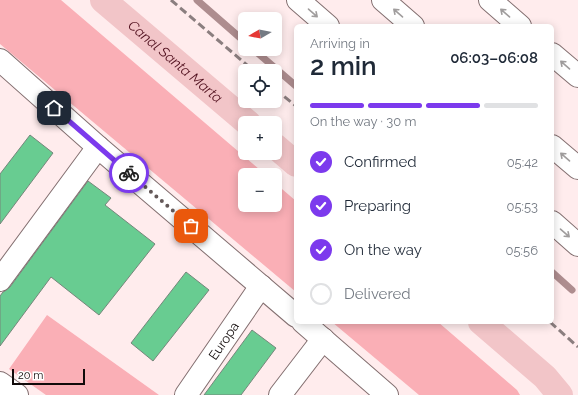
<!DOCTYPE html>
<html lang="en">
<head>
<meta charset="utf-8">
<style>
  :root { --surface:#fff; --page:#f2f2f3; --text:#1f2937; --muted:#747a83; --line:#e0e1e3; --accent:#7c3aed }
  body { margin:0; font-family:Raleway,sans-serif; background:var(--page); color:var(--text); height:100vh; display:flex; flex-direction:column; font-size:15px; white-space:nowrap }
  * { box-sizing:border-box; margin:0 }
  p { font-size:13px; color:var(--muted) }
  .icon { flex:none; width:22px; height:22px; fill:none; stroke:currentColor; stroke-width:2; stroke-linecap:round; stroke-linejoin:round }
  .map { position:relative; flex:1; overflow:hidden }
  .drawer { position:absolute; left:294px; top:24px; width:260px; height:300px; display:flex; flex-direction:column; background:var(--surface); border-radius:6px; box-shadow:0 2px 10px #0003 }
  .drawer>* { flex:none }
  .needle { width:26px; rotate:260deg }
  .buttons { position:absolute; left:238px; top:12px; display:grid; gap:8px }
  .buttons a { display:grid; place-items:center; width:44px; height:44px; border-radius:6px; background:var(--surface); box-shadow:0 2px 10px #0003; font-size:20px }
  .scale { position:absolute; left:12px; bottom:10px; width:73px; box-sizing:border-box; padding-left:4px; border:2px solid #110a0a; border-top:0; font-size:11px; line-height:14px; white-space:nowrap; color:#110a0a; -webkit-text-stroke:3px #fff; paint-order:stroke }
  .pin { position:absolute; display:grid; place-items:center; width:34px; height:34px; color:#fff; margin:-17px; border-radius:8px; box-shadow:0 2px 6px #0006 }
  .courier { position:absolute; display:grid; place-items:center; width:40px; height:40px; margin:-20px; border:3px solid #7c3aed; border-radius:50%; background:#fff; color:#222; box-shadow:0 1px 5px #0007 }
  .overview em { font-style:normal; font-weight:600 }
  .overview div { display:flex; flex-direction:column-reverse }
  .overview { display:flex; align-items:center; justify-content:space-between; height:68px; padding:0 16px }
  h1 { font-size:26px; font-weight:600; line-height:30px }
  .bar { display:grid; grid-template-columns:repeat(4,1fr); gap:6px 4px; align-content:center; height:48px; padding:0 16px }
  .bar i { height:5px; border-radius:3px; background:var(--line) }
  .bar .selected { background:var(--accent) }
  .bar p { grid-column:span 4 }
  ol { padding:0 16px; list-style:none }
  li { display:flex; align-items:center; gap:12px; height:44px }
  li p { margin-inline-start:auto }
  li .icon { padding:4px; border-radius:50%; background:var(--accent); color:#fff; stroke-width:4 }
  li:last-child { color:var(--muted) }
  li i { width:22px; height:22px; border:2px solid var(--line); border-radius:50% }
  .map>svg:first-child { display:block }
</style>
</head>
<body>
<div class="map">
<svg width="578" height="395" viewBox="0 0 578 395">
  <rect width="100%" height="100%" fill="#ffeced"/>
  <path fill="#faafb6" d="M0,0H61L266,175H245V205H275V183L296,201V292L0,44Z
    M47,315L159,395H46L9,369Z
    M332,322H438L517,390L520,395H419Z"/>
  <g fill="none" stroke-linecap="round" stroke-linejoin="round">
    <path stroke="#ae8d8f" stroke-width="7" d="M197,0L245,42
      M253,49L296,86
      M552,272L572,290"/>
    <g stroke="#f2c5c8" stroke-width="26">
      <path id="s1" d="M103,0L248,123"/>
      <path d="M275,146L296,164"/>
      <path d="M481,322L545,377L560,395"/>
    </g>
  </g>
  <path fill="#68cc91" stroke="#75867b" d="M30,135L53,153L0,224V174Z
    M88,181L111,198L105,205L155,244L99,315L51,277L0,346V296L3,292L5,291L10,287Z
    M186,272L209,290L153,361L131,343Z
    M252,330L276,348L241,395H204Z"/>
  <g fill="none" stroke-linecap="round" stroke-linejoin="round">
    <defs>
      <g id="minor">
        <path d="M490,0L520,26"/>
        <path d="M552,54L578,76"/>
        <path d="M0,60L98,147L296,316"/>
        <path d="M0,280L98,147"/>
        <path d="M303,322L387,395"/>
        <path d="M0,383L17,395"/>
        <path id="s2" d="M186,395L261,286"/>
        <path d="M280,395L323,339"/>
      </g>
      <path id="major" d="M298,0L328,26
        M383,0L413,26
        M552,146L578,168
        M552,222L578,245"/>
    </defs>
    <use href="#minor" stroke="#836f70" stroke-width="24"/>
    <use href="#major" stroke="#836f70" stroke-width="24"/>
    <use href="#minor" stroke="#fff" stroke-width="22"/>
    <use href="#major" stroke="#fff" stroke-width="22"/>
    <path stroke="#8b7e7f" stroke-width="3" stroke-dasharray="8 4" stroke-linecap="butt" d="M171,0L254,71
      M275,89L296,106
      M550,322L578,347"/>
  </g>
  <defs><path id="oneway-shaft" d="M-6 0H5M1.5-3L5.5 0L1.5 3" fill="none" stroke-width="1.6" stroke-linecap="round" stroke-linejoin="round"/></defs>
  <g stroke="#a09d9d">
    <use href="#oneway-shaft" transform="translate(313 13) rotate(41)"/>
    <use href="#oneway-shaft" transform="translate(398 13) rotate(-139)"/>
    <use href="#oneway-shaft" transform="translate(505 13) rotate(-139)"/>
    <use href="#oneway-shaft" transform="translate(565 65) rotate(-139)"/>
    <use href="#oneway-shaft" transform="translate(565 157) rotate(-139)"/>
    <use href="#oneway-shaft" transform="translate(565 233) rotate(41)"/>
  </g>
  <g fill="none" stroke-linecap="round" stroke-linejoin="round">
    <path stroke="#645959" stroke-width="4" stroke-dasharray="0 7.2" d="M129,173L191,226"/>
    <path stroke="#7c3aed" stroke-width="5" d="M54,108L129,173"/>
  </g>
  <g text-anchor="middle" stroke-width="3" stroke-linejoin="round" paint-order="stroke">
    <g font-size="13" fill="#110a0a" stroke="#fff">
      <text dy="5" stroke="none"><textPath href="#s2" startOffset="66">Europa</textPath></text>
    </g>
    <g font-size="14" font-style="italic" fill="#500f1d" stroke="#fff">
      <text dy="5" stroke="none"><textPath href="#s1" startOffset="95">Canal Santa Marta</textPath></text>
    </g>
  </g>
</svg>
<div class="buttons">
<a><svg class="needle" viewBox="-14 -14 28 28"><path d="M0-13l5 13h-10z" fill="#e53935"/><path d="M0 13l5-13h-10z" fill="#747a83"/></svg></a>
<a><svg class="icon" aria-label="locate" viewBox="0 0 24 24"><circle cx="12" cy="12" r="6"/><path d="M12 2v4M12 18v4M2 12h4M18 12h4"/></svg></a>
<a>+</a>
<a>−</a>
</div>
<div class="scale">20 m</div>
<div class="pin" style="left:191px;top:226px;background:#ea580c"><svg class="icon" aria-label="bag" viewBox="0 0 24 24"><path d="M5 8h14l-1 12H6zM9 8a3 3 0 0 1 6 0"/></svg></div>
<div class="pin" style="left:54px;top:108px;background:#1f2937"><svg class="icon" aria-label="home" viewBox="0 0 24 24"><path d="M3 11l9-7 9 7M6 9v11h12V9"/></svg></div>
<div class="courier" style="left:129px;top:173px"><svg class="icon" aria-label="bike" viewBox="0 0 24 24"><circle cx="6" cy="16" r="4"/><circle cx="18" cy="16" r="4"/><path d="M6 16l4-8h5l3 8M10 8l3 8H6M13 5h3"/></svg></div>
<section class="drawer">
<div class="overview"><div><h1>2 min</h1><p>Arriving in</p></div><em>06:03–06:08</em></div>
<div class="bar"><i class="selected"></i><i class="selected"></i><i class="selected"></i><i></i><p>On the way · 30 m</p></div>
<ol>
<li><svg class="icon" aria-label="check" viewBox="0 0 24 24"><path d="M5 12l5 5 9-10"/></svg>Confirmed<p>05:42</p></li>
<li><svg class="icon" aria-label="check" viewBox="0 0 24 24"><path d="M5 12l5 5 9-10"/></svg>Preparing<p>05:53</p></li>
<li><svg class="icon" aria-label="check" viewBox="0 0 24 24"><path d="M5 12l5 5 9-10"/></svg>On the way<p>05:56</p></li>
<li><i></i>Delivered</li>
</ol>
</section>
</div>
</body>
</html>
